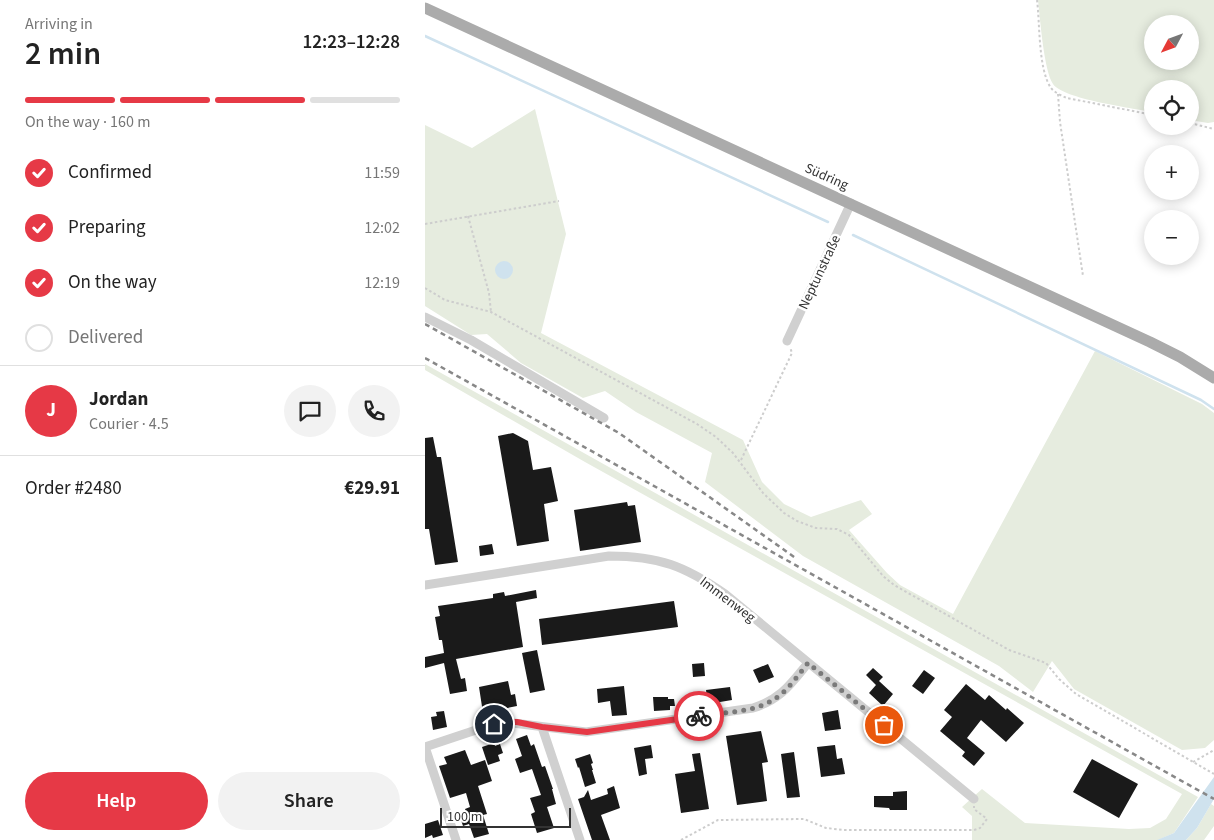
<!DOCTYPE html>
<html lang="en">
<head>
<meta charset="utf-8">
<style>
  :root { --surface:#fff; --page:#f2f2f2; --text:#222; --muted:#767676; --line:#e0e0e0; --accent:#e63946 }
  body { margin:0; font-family:"Source Sans 3",sans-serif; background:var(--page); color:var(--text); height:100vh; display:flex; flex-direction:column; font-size:19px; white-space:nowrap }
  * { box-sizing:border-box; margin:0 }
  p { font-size:16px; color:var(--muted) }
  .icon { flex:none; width:28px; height:28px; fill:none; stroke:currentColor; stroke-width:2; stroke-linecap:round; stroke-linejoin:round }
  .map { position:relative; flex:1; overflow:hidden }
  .details { display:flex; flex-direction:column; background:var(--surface); width:425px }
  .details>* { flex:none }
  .needle { width:32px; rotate:229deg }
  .fabs { position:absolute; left:719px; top:15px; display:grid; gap:10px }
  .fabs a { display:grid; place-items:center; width:55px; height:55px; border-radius:50%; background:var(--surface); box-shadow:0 2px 12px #0003; font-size:25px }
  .scale { position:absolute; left:15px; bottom:12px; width:131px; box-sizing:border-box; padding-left:5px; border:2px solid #333; border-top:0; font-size:14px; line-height:18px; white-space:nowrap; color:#333; -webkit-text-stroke:4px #fff; paint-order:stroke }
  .pin { position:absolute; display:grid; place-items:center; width:42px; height:42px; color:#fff; margin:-21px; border:2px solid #fff; border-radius:50%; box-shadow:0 1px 5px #0007 }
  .courier { position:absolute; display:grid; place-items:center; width:50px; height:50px; margin:-25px; border:4px solid #e63946; border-radius:50%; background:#fff; color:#222; box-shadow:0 1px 6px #0007 }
  .summary em { font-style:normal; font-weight:600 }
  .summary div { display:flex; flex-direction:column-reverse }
  .summary { display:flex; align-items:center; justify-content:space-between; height:85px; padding:0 25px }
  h1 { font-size:32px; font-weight:600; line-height:38px }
  .bar { display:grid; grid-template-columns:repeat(4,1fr); gap:8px 5px; align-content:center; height:60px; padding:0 25px }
  .bar i { height:6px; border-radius:4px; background:var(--line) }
  .bar .active { background:var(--accent) }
  .bar p { grid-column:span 4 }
  .line { display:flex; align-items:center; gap:12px; padding:0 25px; border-top:1px solid var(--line) }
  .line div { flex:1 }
  .round { display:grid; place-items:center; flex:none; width:52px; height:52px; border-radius:26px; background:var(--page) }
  ol { padding:0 25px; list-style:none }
  li { display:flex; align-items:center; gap:15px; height:55px }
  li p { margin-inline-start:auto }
  li .icon { padding:5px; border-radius:50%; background:var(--accent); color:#fff; stroke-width:4 }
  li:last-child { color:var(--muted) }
  li i { width:28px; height:28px; border:2px solid var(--line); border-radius:50% }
  .primary-button { display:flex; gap:10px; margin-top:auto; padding:10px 25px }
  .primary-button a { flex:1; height:58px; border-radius:30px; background:var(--accent); color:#fff; font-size:20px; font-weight:600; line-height:58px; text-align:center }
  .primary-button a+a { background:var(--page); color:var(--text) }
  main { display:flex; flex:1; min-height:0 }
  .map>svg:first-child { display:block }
</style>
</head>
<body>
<main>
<section class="details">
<div class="summary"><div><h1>2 min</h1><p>Arriving in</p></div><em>12:23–12:28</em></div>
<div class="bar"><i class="active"></i><i class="active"></i><i class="active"></i><i></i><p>On the way · 160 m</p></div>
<ol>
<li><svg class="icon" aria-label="check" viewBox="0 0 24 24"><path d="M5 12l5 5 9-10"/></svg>Confirmed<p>11:59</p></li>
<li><svg class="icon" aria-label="check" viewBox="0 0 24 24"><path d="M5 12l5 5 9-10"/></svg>Preparing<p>12:02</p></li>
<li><svg class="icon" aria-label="check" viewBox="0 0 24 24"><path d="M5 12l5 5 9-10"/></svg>On the way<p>12:19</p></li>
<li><i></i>Delivered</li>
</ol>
<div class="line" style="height:90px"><b class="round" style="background:var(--accent);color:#fff">J</b><div><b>Jordan</b><p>Courier · 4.5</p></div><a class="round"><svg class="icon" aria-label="chat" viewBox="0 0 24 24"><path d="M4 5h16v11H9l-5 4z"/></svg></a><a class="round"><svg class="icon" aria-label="phone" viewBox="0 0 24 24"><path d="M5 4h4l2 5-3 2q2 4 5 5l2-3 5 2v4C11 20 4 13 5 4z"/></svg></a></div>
<div class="line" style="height:65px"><div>Order #2480</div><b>€29.91</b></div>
<div class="primary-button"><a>Help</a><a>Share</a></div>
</section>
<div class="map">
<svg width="789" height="840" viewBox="0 0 789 840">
  <rect width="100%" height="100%" fill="#fff"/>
  <path fill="#e6ecdf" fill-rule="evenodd" d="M613,0H789V122L783,123L765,120V89H728L727,112C707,108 638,99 628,84C619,71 615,18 613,0ZM728,24H765V61H728Z
    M110,109L141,234L116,333L318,440L337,482L359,504L386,517L436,500L447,514L424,530L462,573L475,585L528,614L670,351L777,404L789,413V740L780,748L757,750L649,689L627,661L608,692L574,666L378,556L280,482L287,453L211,412L180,391L158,398L96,363L62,334L46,335L0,306V125L47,148Z
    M0,364L773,797L749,833L733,840H547V816L537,807L557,789L600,823L704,829L725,828L741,819L757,794L160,462L0,370Z
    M786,804L789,806V826L779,840H761L772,828Z"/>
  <path fill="#cfe2ee" d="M70 270a9 9 0 1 1 18 0a9 9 0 1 1-18 0Z
    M789,777V799L772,828L761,840H732L749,833Z"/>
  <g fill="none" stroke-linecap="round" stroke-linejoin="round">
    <path stroke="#cfe2ee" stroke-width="2.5" d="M0,36L403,222
      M428,235L776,400L789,409"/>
  </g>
  <path fill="#1a1a1a" d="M88,433L103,441L108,470L126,467L133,501L119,504L124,541L92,546L73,436Z
    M8,437L12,457H16L33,562L10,565L4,529H0V438Z
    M202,502L203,506L210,505L216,542L155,551L149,510Z
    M67,544L69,554L55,556L54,546Z
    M111,590L112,598L91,602L98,647L31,659L36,679L40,678L42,691L25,694L19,663L0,668V657L19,653L17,640H14L10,617L15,616L13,606L68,598V594L79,592L80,596Z
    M249,601L253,627L117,645L114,619Z
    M112,650L120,690L105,693L97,653Z
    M279,663L280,676L268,677L267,664Z
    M343,664L349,677L334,683L328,670Z
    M448,668L458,677L454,681L468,694L458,706L444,693L451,685L441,675Z
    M499,670L510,678L498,694L487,686Z
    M83,681L86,695L90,694L92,706L58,713L54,687Z
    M541,684L560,700L564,695L581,710L582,708L599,723L581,742L556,720L542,738L560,753L549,766L537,756L540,752L515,731L527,717L519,710Z
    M199,686L202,715L187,716L185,701L173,703L172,689Z
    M305,687L307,700L283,704L281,690Z
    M228,697H243V699H249L250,706H245V710L229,711Z
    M413,710L416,729L400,731L397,713Z
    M19,711L22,727L8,730L6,717L12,716L11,712Z
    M336,731L343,762L337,763L342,801L312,805L301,736Z
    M102,735L106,746L109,744L117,767L120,766L128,789H127L131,804L122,807L129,828L112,833L106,814L110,812L105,798L116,795L107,769L95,773L90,759L97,756L91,739Z
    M69,743L70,746L75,744L78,753L73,755L75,761L63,765L57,747Z
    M226,745L228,758L220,759L222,774L214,776L209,748Z
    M410,745L412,759L417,758L420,774L396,777L392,747Z
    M40,750L46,765L60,760L67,781L53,786L62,814L58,815L64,834L49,838L44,824L38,826L35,817L42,814L40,809L45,807L41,793L25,798L14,766L22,764L19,757Z
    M369,752L375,797L362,798L356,754Z
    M275,753L284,809L256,813L250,774L270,771L267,754Z
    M165,754L168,763L166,764L168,770H167L171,783L160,787L154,767L153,768L150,759Z
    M667,759L713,784L694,818L648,792Z
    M189,786L195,808L176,815L185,840H167L153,799L159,797L163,790L166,800L183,794L182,789Z
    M482,791V810H465L464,808L449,807V796H468V792Z
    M13,820L18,835L8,838L7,835L0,838V824Z"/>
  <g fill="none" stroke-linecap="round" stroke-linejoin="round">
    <path stroke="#cdcdcd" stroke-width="2" stroke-dasharray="2.5 2.5" stroke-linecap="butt" d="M612,0C615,23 613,69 626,88C630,93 637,96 642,98L728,115
      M633,94L635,122L658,276
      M765,123L789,129
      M43,216L64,293L66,312
      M0,224L134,201
      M0,288L20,300L66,312L272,424L291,437L308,453L338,493L359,513L372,521L391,528L412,529L424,535L458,576L469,585L584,650L621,663L634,679L651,694L789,774
      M316,460L367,353L365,347
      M768,762L789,750
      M256,840L293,820L379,819L401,828L419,830H549L555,828L562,819L549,809V806"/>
    <path stroke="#d0d0d0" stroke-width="9" d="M0,317L46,340L179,418
      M362,341L426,203
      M0,585L184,556C234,556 260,566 300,594L549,799
      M117,727L155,840
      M0,747L69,724L80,722L161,732L328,708C356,699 365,685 383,663
      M0,747L31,840"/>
    <path stroke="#ababab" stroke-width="11" d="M0,8L725,342L755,357L789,378"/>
    <path stroke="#888" stroke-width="2.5" stroke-dasharray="5 4" stroke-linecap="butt" d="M0,324L194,433L372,559
      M0,358L789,799"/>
  </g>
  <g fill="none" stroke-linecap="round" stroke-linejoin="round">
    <path stroke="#7a7a7a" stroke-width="5" stroke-dasharray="0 9" d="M274,716C298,712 327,713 348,700C362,692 373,675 383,663L459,725"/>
    <path stroke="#e63946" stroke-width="6" d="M69,724L80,722H92L117,727L162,732L274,716"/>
  </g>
  <g text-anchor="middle" stroke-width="5" stroke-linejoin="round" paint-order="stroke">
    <g font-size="14" fill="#333" stroke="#fff">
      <text transform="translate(402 176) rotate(24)" y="5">Südring</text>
      <text transform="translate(394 272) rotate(-65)" y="5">Neptunstraße</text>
      <text transform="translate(303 599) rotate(37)" y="5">Immenweg</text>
    </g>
  </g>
</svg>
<div class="fabs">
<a><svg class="needle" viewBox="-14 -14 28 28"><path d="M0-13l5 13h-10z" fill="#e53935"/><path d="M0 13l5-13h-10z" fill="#767676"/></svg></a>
<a><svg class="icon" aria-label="locate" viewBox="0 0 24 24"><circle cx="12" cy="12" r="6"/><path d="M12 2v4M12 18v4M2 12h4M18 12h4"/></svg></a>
<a>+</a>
<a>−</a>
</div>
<div class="scale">100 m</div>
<div class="pin" style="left:459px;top:725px;background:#ea580c"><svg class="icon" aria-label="bag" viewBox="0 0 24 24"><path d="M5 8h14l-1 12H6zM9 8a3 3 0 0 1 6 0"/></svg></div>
<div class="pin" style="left:69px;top:724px;background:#1f2937"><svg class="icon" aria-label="home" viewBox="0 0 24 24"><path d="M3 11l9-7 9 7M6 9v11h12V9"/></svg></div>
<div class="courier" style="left:274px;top:716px"><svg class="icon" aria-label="bike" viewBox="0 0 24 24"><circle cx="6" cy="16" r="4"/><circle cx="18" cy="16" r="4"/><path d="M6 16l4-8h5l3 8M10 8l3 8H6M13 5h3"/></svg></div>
</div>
</main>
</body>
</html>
